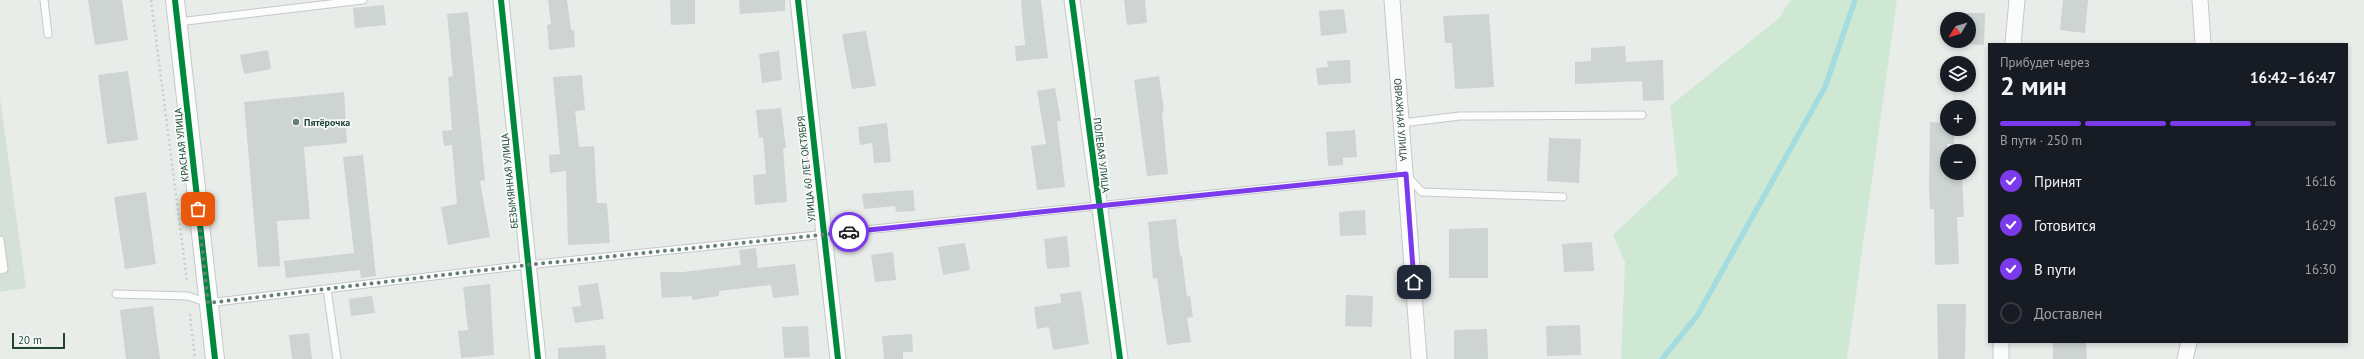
<!DOCTYPE html>
<html lang="ru">
<head>
<meta charset="utf-8">
<style>
  :root { --surface:#171b24; --page:#242831; --text:#f1f3f6; --muted:#9ea1a6; --line:#363941; --accent:#7c3aed }
  body { margin:0; font-family:"PT Sans",sans-serif; background:var(--page); color:var(--text); height:100vh; display:flex; flex-direction:column; font-size:15px; white-space:nowrap }
  * { box-sizing:border-box; margin:0 }
  p { font-size:13px; color:var(--muted) }
  .icon { flex:none; width:22px; height:22px; fill:none; stroke:currentColor; stroke-width:2; stroke-linecap:round; stroke-linejoin:round }
  .map { position:relative; flex:1; overflow:hidden }
  .panel { position:absolute; left:1988px; top:43px; width:360px; height:300px; display:flex; flex-direction:column; background:var(--surface); border-radius:0px; box-shadow:0 2px 6px #0003 }
  .panel>* { flex:none }
  .needle { width:26px; rotate:232deg }
  .tools { position:absolute; left:1940px; top:12px; display:grid; gap:8px }
  .tools a { display:grid; place-items:center; width:36px; height:36px; border-radius:50%; background:var(--surface); box-shadow:0 2px 6px #0003; font-size:20px }
  .scale { position:absolute; left:12px; bottom:10px; width:53px; box-sizing:border-box; padding-left:4px; border:2px solid #214437; border-top:0; font-size:11px; line-height:14px; white-space:nowrap; color:#214437; -webkit-text-stroke:3px #f6fbf8; paint-order:stroke }
  .pin { position:absolute; display:grid; place-items:center; width:34px; height:34px; color:#fff; margin:-17px; border-radius:8px; box-shadow:0 2px 6px #0006 }
  .courier { position:absolute; display:grid; place-items:center; width:40px; height:40px; margin:-20px; border:3px solid #7c3aed; border-radius:50%; background:#fff; color:#222; box-shadow:0 1px 5px #0007 }
  .overview em { font-style:normal; font-weight:700 }
  .overview div { display:flex; flex-direction:column-reverse }
  .overview { display:flex; align-items:center; justify-content:space-between; height:68px; padding:0 12px }
  h1 { font-size:26px; font-weight:700; line-height:30px }
  .bar { display:grid; grid-template-columns:repeat(4,1fr); gap:6px 4px; align-content:center; height:48px; padding:0 12px }
  .bar i { height:5px; border-radius:3px; background:var(--line) }
  .bar .current { background:var(--accent) }
  .bar p { grid-column:span 4 }
  ol { padding:0 12px; list-style:none }
  li { display:flex; align-items:center; gap:12px; height:44px }
  li p { margin-inline-start:auto }
  li .icon { padding:4px; border-radius:50%; background:var(--accent); color:#fff; stroke-width:4 }
  li:last-child { color:var(--muted) }
  li i { width:22px; height:22px; border:2px solid var(--line); border-radius:50% }
  .map>svg:first-child { display:block }
</style>
</head>
<body>
<div class="map">
<svg width="2364" height="359" viewBox="0 0 2364 359">
  <rect width="100%" height="100%" fill="#e8edea"/>
  <path fill="#d5e0d9" d="M0,98L26,288L0,292Z"/>
  <path fill="#cfe8d4" d="M1791,0H1897L1847,359H1621L1625,262L1613,235L1678,174L1670,106L1779,18Z"/>
  <g fill="none" stroke-linecap="round" stroke-linejoin="round">
    <path stroke="#a4dcdf" stroke-width="5.5" d="M1662,359L1697,316L1825,87L1855,0"/>
  </g>
  <path fill="#cdd4d1" d="M88,0H122L128,40L95,45Z
    M548,0H567L571,30H574L575,47L549,50L547,25L551,24Z
    M670,0H695V24L671,25Z
    M739,0H785V11L740,14Z
    M1021,0H1041L1048,58L1016,61L1015,46L1025,45Z
    M1124,0H1145L1147,23L1127,25Z
    M2063,0H2088L2085,33L2060,30Z
    M384,5L386,25L355,28L353,8Z
    M1344,9L1347,33L1321,36L1319,11Z
    M468,12L485,180L480,181L490,237L448,245L441,207L457,204L452,145L444,146L442,131L452,130L448,77L453,76L447,14Z
    M1962,13H1985L1984,45L1961,44V41H1969V19H1962Z
    M1489,14L1494,87L1455,89L1452,43H1445L1443,16Z
    M866,31L876,86L852,89L842,34Z
    M1625,46L1626,62L1663,60L1664,100L1643,101L1642,81L1575,84V62L1591,61V48Z
    M268,50L271,69L244,74L240,55Z
    M779,51L782,80L762,83L759,54Z
    M1350,60L1351,83L1318,85L1316,68L1328,67L1327,61Z
    M128,71L138,140L107,144L98,75Z
    M582,75L585,110L575,111L579,147L594,146L597,203H607L610,243L568,245L566,171L550,173L549,155L560,154L553,77Z
    M1159,76L1164,111L1162,112L1168,174L1147,176L1134,80Z
    M1055,88L1061,121H1057L1065,187L1037,190L1031,146L1046,144L1037,91Z
    M344,92L347,143L304,147L310,219L277,221L280,266L258,267L244,102Z
    M781,108L786,148H783L787,202L755,205L753,175L766,174L763,137L759,138L756,110Z
    M1930,122L1947,123V129H1955L1954,144H1947V173H1962L1964,217H1957L1959,264L1935,265L1934,209H1930L1929,186Z
    M887,123L891,162L874,163L872,143L860,145L858,127Z
    M1355,130L1357,157L1343,158V165L1328,166L1326,132Z
    M1549,138L1581,139L1579,183L1547,181Z
    M363,155L376,276L361,278L360,270L286,278L284,261L354,253L343,157Z
    M913,190L915,211L896,212L895,206L864,209L862,194Z
    M146,192L156,264L125,269L114,197Z
    M1365,210L1366,235L1340,236L1339,212Z
    M1176,219L1180,256H1182L1187,297L1190,296L1193,317L1187,318L1191,342L1167,345L1157,278L1153,279L1148,222Z
    M1488,228V278H1449V229Z
    M1067,236L1070,267L1047,269L1044,239Z
    M1592,242L1594,271L1564,272L1562,244Z
    M965,243L970,270L943,275L938,247Z
    M756,248L758,268L795,264L799,295L773,298L771,285L719,291V296L692,300V296L662,298L660,272H683L741,265L739,250Z
    M893,252L896,280L875,282L871,255Z
    M598,283L604,319L575,323L572,307L581,306L578,286Z
    M490,284L494,355L461,358L458,331L468,330L463,287Z
    M1081,291L1089,344L1053,350L1049,327L1037,329L1034,307L1061,303L1060,294Z
    M1346,295L1373,296L1372,327L1345,326Z
    M372,296L375,313L351,316L349,299Z
    M1937,304H1966L1965,359H1938Z
    M153,306L160,359H126L120,310Z
    M1580,325L1581,355L1547,356L1546,326Z
    M808,326L810,357L784,358L782,327Z
    M1487,329L1488,359H1454V330Z
    M309,333L312,359H292L289,335Z
    M912,334L913,352H903V359H884L882,336Z
    M2053,343H2086L2087,359H2053Z
    M605,345L606,359H558V348Z"/>
  <g fill="none" stroke-linecap="round" stroke-linejoin="round">
    <defs>
      <path id="service" d="M44,0L48,34
        M178,22L363,0
        M1402,123L1460,116L1642,115
        M0,240L4,269L0,270
        M327,289L337,359
        M116,294L188,296L208,303L527,265L1405,174L1422,192L1563,197"/>
      <g id="minor">
        <path d="M501,0L538,359"/>
        <path d="M798,0L838,359"/>
        <path d="M1072,0L1120,359"/>
        <path id="s1" d="M1392,0L1419,359"/>
        <path d="M2200,0L2203,44"/>
        <path d="M2013,44L2017,0"/>
        <path d="M2001,342V359"/>
        <path d="M2185,359L2189,342"/>
      </g>
      <path id="tertiary" d="M175,0L215,359"/>
    </defs>
    <use href="#service" stroke="#c4cac7" stroke-width="9"/>
    <use href="#minor" stroke="#c4cac7" stroke-width="17"/>
    <use href="#tertiary" stroke="#c4cac7" stroke-width="20"/>
    <path stroke="#c6cfcb" stroke-width="2.5" stroke-dasharray="2 3" stroke-linecap="butt" d="M151,0L187,281
      M190,314L195,359"/>
    <use href="#service" stroke="#fcfcfc" stroke-width="7"/>
    <use href="#minor" stroke="#fcfcfc" stroke-width="15"/>
    <use href="#tertiary" stroke="#fcfcfc" stroke-width="18"/>
    <defs>
      <path id="cycleway" d="M175,0L215,359
        M501,0L538,359
        M798,0L838,359
        M1072,0L1120,359"/>
    </defs>
    <use href="#cycleway" stroke="#f6fbf8" stroke-width="8"/>
    <use href="#cycleway" stroke="#00873e" stroke-width="6"/>
  </g>
  <g fill="none" stroke-linecap="round" stroke-linejoin="round">
    <path stroke="#677f76" stroke-width="4" stroke-dasharray="0 7.2" d="M198,209L208,303L527,265L849,232"/>
    <path stroke="#7c3aed" stroke-width="5" d="M849,232L1406,174L1414,282"/>
  </g>
  <circle fill="#677f76" stroke="#f6fbf8" stroke-width="1.5" cx="296" cy="122" r="4"/>
  <g text-anchor="middle" stroke-width="3.5" stroke-linejoin="round" paint-order="stroke">
    <g font-size="10" fill="#214437" stroke="#f6fbf8">
      <text dy="4" stroke="none"><textPath href="#s1" startOffset="120">ОВРАЖНАЯ УЛИЦА</textPath></text>
      <text transform="translate(181 145) rotate(-96)" y="4">КРАСНАЯ УЛИЦА</text>
      <text transform="translate(1102 155) rotate(83)" y="4">ПОЛЕВАЯ УЛИЦА</text>
      <text transform="translate(806 169) rotate(-96)" y="4">УЛИЦА 60 ЛЕТ ОКТЯБРЯ</text>
      <text transform="translate(509 181) rotate(-96)" y="4">БЕЗЫМЯННАЯ УЛИЦА</text>
    </g>
    <g font-size="10" font-weight="bold" fill="#214437" stroke="#f6fbf8" text-anchor="start">
      <text x="304" y="126">Пятёрочка</text>
    </g>
  </g>
</svg>
<div class="tools">
<a><svg class="needle" viewBox="-14 -14 28 28"><path d="M0-13l5 13h-10z" fill="#e53935"/><path d="M0 13l5-13h-10z" fill="#9ea1a6"/></svg></a>
<a><svg class="icon" aria-label="layers" viewBox="0 0 24 24"><path d="M12 4l9 5-9 5-9-5zM3 14l9 5 9-5"/></svg></a>
<a>+</a>
<a>−</a>
</div>
<div class="scale">20 m</div>
<div class="pin" style="left:198px;top:209px;background:#ea580c"><svg class="icon" aria-label="bag" viewBox="0 0 24 24"><path d="M5 8h14l-1 12H6zM9 8a3 3 0 0 1 6 0"/></svg></div>
<div class="pin" style="left:1414px;top:282px;background:#1f2937"><svg class="icon" aria-label="home" viewBox="0 0 24 24"><path d="M3 11l9-7 9 7M6 9v11h12V9"/></svg></div>
<div class="courier" style="left:849px;top:232px"><svg class="icon" aria-label="car" viewBox="0 0 24 24"><path d="M5 17H2v-5l4-1 3-4h7l3 4 3 1v5h-3M9 17h6M6 11h13"/><circle cx="7" cy="17" r="2"/><circle cx="17" cy="17" r="2"/></svg></div>
<section class="panel">
<div class="overview"><div><h1>2 мин</h1><p>Прибудет через</p></div><em>16:42–16:47</em></div>
<div class="bar"><i class="current"></i><i class="current"></i><i class="current"></i><i></i><p>В пути · 250 m</p></div>
<ol>
<li><svg class="icon" aria-label="check" viewBox="0 0 24 24"><path d="M5 12l5 5 9-10"/></svg>Принят<p>16:16</p></li>
<li><svg class="icon" aria-label="check" viewBox="0 0 24 24"><path d="M5 12l5 5 9-10"/></svg>Готовится<p>16:29</p></li>
<li><svg class="icon" aria-label="check" viewBox="0 0 24 24"><path d="M5 12l5 5 9-10"/></svg>В пути<p>16:30</p></li>
<li><i></i>Доставлен</li>
</ol>
</section>
</div>
</body>
</html>
